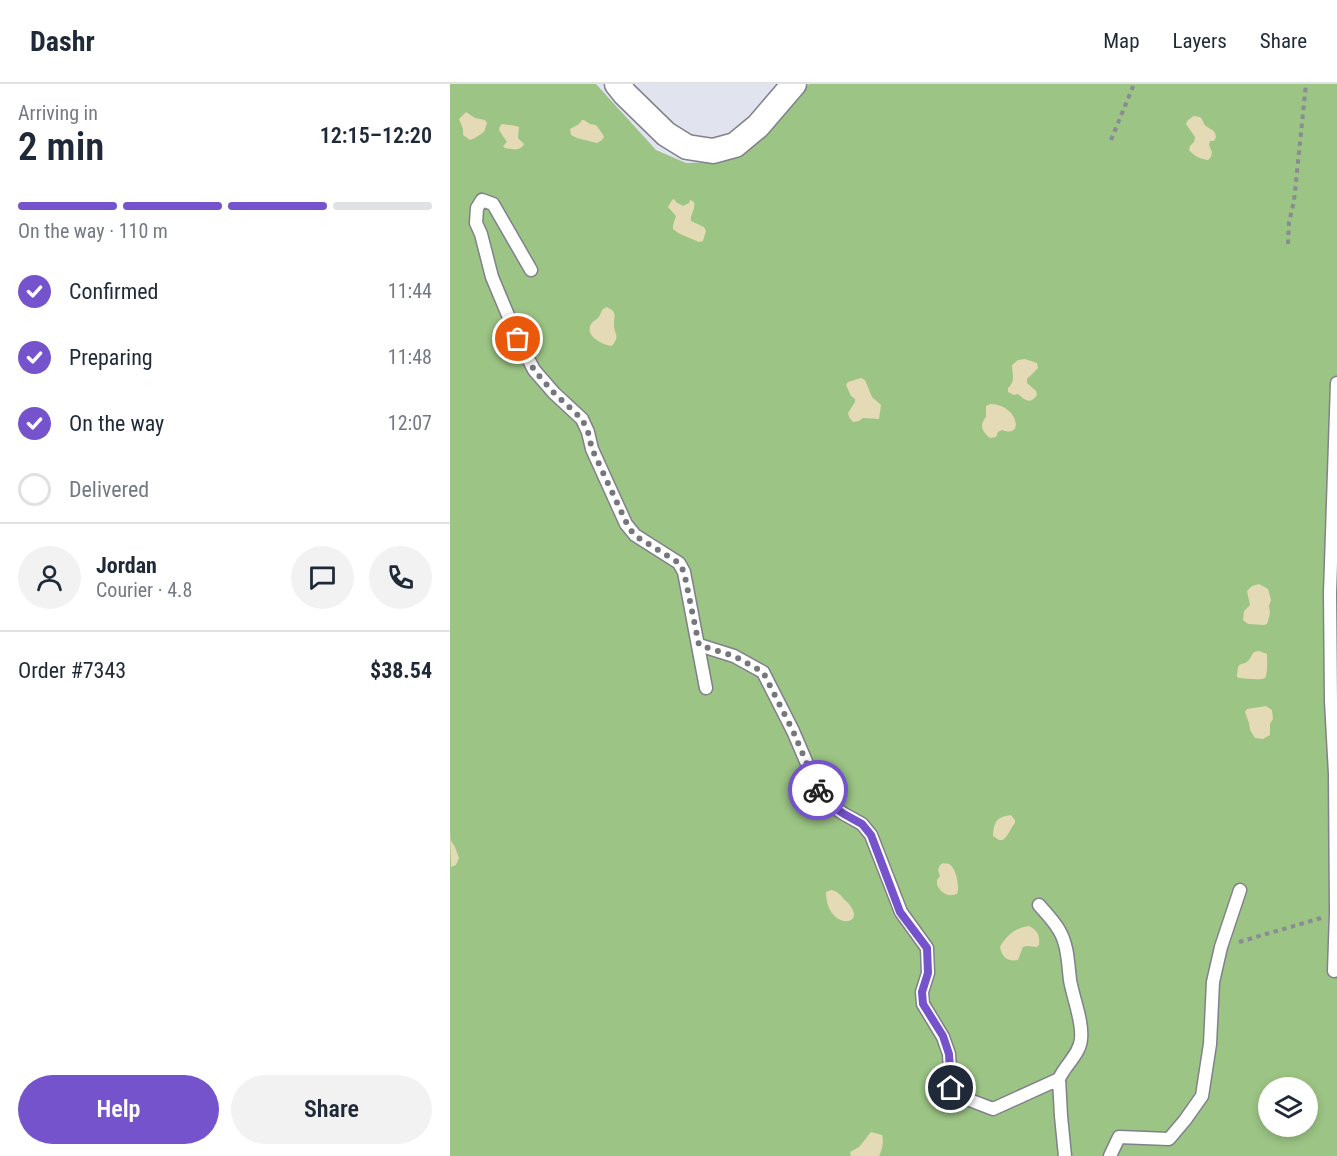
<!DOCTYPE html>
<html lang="en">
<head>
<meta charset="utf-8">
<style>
  :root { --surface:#fff; --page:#f2f2f3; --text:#1f2937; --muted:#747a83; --line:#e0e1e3; --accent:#7553cc }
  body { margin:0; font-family:"Roboto Condensed",sans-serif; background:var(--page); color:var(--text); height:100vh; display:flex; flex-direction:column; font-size:22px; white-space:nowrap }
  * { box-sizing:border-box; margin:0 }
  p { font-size:20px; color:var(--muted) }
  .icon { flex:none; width:33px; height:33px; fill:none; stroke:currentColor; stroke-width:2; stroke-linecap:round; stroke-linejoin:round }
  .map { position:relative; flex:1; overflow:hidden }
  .details { display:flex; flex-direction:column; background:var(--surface); width:450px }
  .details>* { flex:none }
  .fabs { position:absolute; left:808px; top:993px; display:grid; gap:12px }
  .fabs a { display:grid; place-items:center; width:60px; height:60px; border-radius:50%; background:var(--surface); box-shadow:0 3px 9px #0003; font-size:30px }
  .pin { position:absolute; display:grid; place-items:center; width:51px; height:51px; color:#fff; margin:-26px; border:3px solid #fff; border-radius:50%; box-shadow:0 2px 6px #0007 }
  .courier { position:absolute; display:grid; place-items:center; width:60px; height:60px; margin:-30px; border:4px solid #7553cc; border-radius:50%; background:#fff; color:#222; box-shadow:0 2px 8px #0007 }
  .headline em { font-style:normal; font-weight:600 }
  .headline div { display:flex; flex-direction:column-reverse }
  .headline { display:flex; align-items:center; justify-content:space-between; height:102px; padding:0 18px }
  h1 { font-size:39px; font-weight:600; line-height:45px }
  .bar { display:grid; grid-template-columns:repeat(4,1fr); gap:9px 6px; align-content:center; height:72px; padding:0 18px }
  .bar i { height:8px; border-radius:4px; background:var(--line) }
  .bar .current { background:var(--accent) }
  .bar p { grid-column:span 4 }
  .line { display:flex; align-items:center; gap:15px; padding:0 18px; border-top:2px solid var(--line) }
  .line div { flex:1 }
  .round { display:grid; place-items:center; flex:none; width:63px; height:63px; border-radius:32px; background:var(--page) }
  ol { padding:0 18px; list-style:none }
  li { display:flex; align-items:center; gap:18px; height:66px }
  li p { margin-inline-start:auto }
  li .icon { padding:6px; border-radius:50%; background:var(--accent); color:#fff; stroke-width:4 }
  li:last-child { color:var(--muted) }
  li i { width:33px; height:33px; border:3px solid var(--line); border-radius:50% }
  .primary-button { display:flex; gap:12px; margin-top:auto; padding:12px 18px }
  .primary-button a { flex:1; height:69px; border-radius:36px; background:var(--accent); color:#fff; font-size:24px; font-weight:600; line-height:69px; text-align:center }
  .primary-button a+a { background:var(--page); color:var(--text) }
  header { display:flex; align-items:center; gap:36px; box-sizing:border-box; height:84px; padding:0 30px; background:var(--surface); border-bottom:2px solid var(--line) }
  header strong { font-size:28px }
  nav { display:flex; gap:33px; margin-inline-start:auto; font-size:21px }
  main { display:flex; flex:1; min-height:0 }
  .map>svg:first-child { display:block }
</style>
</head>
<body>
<header>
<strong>Dashr</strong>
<nav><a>Map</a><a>Layers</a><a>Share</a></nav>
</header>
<main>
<section class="details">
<div class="headline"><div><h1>2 min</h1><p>Arriving in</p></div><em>12:15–12:20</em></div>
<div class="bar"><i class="current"></i><i class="current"></i><i class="current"></i><i></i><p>On the way · 110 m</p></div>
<ol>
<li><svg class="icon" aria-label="check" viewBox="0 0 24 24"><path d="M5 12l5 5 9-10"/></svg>Confirmed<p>11:44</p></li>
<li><svg class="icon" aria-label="check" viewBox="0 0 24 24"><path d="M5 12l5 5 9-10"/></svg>Preparing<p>11:48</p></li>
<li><svg class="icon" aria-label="check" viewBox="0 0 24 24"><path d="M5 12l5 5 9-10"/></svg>On the way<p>12:07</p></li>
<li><i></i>Delivered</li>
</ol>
<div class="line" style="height:108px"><a class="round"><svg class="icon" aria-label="person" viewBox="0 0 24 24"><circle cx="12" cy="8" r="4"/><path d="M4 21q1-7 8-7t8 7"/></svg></a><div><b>Jordan</b><p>Courier · 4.8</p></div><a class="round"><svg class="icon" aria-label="chat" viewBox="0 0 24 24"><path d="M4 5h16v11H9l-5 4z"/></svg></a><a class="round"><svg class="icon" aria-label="phone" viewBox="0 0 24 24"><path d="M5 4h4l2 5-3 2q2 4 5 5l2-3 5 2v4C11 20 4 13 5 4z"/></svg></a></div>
<div class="line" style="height:78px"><div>Order #7343</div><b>$38.54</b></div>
<div class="primary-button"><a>Help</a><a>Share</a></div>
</section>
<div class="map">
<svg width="887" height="1072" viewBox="0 0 887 1072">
  <rect width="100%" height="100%" fill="#e1e3ef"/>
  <path fill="#9cc484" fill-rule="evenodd" d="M0,0H146L206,66L236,79L263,78L324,39L359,0H887V1072H0ZM819,1004H858V1042H819Z"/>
  <path fill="#e4dab5" d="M16,28L25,34L35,36L37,39L34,48L25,54L20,56L13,51V45L9,35Z
    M744,32L750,33C752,35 753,37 754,40C759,46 765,44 766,53L764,57H760L759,61L762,68L761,73L758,76C750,75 744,72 739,66L740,62L744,58L745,53L736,40L738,36Z
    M132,36H134L140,40L146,41L152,49L154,53L152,56L147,59L127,54L121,51L120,45L129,40Z
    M52,40L66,42L69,43L68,54L74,60C70,68 62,65 55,64L53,62L57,58L49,46L50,42Z
    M224,115L226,118L233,122L239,119L240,116L244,118C246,125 240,130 241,137L254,143L256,147L253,157L249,158C241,154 229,151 223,145V141L226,132L218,123L222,116Z
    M157,223C169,229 163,232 164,242C165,252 170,251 162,262C153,261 134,252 141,240C143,237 146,236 148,234C150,232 152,226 153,225Z
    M575,275L587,279L588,284L577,295V299L586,307L587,311C580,321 575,316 568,310L564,311L558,308V304C566,297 562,290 562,281L568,276Z
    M411,294L415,296L422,313L431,321L429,335L413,334L409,337L403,338L399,333L398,329L405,318V315L401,312L396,301L398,298Z
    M540,320C568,320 575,355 552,346L548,348L546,353L540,354C532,348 529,341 536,333V322Z
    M809,500L818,505L821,516L819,522L820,529L818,537L817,540L814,541L798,540L793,536L794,527L800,521L797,507L802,502Z
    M809,567L817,570C817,577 818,589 815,594C808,597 796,594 789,594L787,593C788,574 791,584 799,576C801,573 802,570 804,568Z
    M816,622L822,626L823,635L820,640V651L813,655L805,654L800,646L799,639L795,628L797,625Z
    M561,731L565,736V739C560,745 559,751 553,756H549L543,752C544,738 546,733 561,731Z
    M0,747L1,757L5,763L9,774L6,781L1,783Z
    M493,779C495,780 497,779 499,780C506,783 510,803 507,810C498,813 492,810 487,801V796L490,792L488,786L490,781Z
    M381,806C388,807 391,812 396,817C422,843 376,848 376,808Z
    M579,842C588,847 590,851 589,861L587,863L577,862L573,863L568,876C557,878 552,873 550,863C557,851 565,844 579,842Z
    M421,1048L432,1051C434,1056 432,1067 429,1072H401L400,1068L409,1063Z"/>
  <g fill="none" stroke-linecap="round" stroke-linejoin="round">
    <defs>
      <path id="service" d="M81,186L43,120L32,116L27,124L26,139L31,150L42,193L68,255L84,286L104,309L132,335L138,348L142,365L176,440L185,451L229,479L234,488L256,604
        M249,561L284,572L313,588L343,647L370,710L379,720L394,730L412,740L421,751L451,828L477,864L478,889L472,908L473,920L493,953L499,970L501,1004L517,1015L543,1025L609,995C615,981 630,970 631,955C633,937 623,914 620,896C618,880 618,861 609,846C604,837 596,829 589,821
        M884,887L886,829L885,690L881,617L880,509L887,299
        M609,995L611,1032L615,1072
        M660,1072L669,1053L719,1055L735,1036L752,1012L760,960L763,898L771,863L790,806"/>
      <path id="minor" d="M167,0L175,10L216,50L237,63L263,67L285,61L308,42L344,0"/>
    </defs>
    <use href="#service" stroke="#80818c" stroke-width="15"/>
    <use href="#minor" stroke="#80818c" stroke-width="27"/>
    <path stroke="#8a8b94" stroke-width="4" stroke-dasharray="4.5 4.5" stroke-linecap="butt" d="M661,56L684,0
      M838,160L839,138L844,117L856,0
      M789,858L871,834"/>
    <use href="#service" stroke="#fff" stroke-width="12"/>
    <use href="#minor" stroke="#fff" stroke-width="24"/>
  </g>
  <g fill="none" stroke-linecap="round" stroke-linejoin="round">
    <path stroke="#75767e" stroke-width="6" stroke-dasharray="0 10.8" d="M68,255L84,286L104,309L132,335L138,348L142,365L177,440L184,451L229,479L234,488L249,561L284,572L313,588L343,647L368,706"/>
    <path stroke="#7553cc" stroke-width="8" d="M368,706L379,720L394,730L412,740L421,751L450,828L477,864L478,889L472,908L473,920L493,952L499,970L501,1004"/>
  </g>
</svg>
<div class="fabs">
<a><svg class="icon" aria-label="layers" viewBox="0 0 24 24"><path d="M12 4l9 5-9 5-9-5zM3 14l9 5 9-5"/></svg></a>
</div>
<div class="pin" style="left:68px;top:255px;background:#ea580c"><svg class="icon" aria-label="bag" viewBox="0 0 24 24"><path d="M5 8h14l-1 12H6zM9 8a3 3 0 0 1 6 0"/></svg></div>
<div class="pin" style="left:501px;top:1004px;background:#1f2937"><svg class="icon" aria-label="home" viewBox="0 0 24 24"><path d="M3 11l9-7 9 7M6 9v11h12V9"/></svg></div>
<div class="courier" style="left:368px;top:706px"><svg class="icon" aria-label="bike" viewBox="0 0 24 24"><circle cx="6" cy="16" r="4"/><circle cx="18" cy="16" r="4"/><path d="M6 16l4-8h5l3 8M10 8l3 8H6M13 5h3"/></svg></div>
</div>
</main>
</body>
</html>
